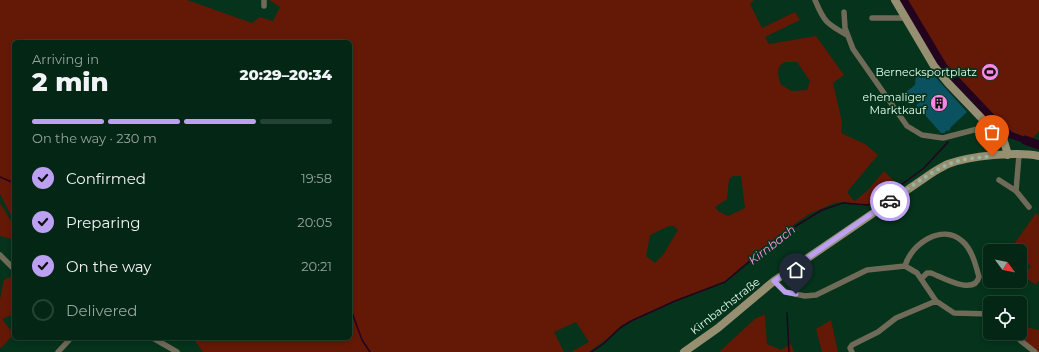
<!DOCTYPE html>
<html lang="en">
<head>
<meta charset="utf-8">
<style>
  :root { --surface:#042614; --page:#123222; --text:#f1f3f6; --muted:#97a5a0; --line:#254334; --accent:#bca0f2 }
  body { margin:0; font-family:Montserrat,sans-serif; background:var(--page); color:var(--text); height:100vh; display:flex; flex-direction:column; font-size:15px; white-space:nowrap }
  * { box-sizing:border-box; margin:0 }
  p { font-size:13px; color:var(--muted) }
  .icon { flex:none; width:22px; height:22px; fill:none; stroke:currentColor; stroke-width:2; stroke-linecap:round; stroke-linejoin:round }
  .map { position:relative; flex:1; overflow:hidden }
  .panel { position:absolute; left:12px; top:40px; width:340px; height:300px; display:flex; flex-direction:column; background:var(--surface); border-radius:6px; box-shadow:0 2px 6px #0003,0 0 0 1px var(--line) }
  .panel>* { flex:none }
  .needle { width:26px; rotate:122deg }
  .fabs { position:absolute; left:983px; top:244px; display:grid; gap:8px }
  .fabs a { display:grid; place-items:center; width:44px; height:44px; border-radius:6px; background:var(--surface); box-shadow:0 2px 6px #0003,0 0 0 1px var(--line); font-size:20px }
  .pin { position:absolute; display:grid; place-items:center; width:34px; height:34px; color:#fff; margin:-41px -17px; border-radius:50% 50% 50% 0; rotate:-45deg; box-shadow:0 0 4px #0007 }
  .pin .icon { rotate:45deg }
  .courier { position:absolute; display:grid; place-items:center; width:40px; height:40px; margin:-20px; border:3px solid #bca0f2; border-radius:50%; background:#fff; color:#222; box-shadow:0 1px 5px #0007 }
  .head em { font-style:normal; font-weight:800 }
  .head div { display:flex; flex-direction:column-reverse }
  .head { display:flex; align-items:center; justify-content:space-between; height:68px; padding:0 20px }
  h1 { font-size:26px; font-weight:800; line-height:30px }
  .bar { display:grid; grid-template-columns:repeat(4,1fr); gap:6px 4px; align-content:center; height:48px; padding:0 20px }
  .bar i { height:5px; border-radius:3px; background:var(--line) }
  .bar .active { background:var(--accent) }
  .bar p { grid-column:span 4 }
  ol { padding:0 20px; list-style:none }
  li { display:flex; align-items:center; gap:12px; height:44px }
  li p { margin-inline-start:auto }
  li .icon { padding:4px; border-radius:50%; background:var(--accent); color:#111; stroke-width:4 }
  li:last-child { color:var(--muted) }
  li i { width:22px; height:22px; border:2px solid var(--line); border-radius:50% }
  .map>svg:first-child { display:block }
</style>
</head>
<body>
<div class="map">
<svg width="1039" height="352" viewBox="0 0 1039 352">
  <rect width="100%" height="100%" fill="#05331b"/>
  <path fill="#641906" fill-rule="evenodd" d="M0,0H187L252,23L260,17L273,21L280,7L269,0H754L750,4L762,28L795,12L800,20L765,37L769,44L816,36L844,75L833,83L842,122L841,133L865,144L878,155L847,192L853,200L855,201L868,190L884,171L899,186L878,202L872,203L864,205L843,202L834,203L809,214L779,235L725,281L675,301L632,320L622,325L608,338L589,352H571L589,342L576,322L554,332L564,352H203L195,341L196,338H350V42H14V221L0,194ZM786,62H797L810,81L807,90L792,91L781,85C778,77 775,65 786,62ZM733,176H741L745,208L728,216L718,211L715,207L727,199L729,179ZM669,226H674L678,230L663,255L655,263L646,256L650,235Z
    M906,0H1039V131L1031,140L1012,132L1003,126L947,68Z
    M0,203L14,226V242L12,239L0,236Z
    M1036,213L1039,216V280L1036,285L1023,276L1031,266L1020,258V251H1009Z
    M14,275V314L2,319L14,334L1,348L0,347V299L4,280Z
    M765,315L767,344L781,350L791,344L794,352H719L756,318Z
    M831,320L838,352H822L816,329Z
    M1020,322L1026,327L1039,330V352L1023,340L1017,333H1020Z"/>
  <path fill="#23041e" d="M987,110L1012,132L1037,142L1036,147L1009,138L983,114Z"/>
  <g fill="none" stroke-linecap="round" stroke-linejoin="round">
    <path stroke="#23041e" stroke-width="1.5" d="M0,177L14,183
      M350,307L362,340L370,352
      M787,313L789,352
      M591,352L603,344L620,328L631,321L675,301L725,282L781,235L822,210L843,203L868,205L878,202L924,168L948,142"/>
    <path stroke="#23041e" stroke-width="9" d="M903,0L943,67L993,120
      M1025,140L1039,145"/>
  </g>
  <path fill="#0b5260" d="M930,71L967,112L951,127L949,131L947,130L944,133H941L916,105L920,102L916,98H911L906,101L902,95L915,85L916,75L925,76Z"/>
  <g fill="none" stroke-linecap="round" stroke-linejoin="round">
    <path stroke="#6f6b58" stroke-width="5.5" d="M815,0C824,22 827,24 847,35
      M264,6V0
      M844,12L845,28L853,49L907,126L922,135L943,138L989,126
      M872,18H904
      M999,180L1016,191L1029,207
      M1016,191L1019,155
      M0,255L14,269
      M905,266C911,244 942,223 962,241C972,249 976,266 979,277C974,296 942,277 931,273H927L921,279
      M774,281L785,292L805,296L816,295L867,270L905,266L917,273L936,301L954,313L990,314
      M1014,333L1021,341L1035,352
      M153,338L177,352
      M58,352L71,338
      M852,352L850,348L852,345L878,332L896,318L936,301"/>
    <path stroke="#978f71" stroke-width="8" d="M895,0L934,66L948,83L989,126L1003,138L1008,155
      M684,352L718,328L774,281L932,173C937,170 943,166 948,164C969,156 1018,151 1039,156"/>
  </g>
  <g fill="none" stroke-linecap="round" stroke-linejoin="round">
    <path stroke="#96b6a2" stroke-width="4" stroke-dasharray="0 7.2" d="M890,201C908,189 927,174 947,165C961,158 977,158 992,156"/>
    <path stroke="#bca0f2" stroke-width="5" d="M796,294L785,292L774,281L890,201"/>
  </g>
  <defs>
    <symbol id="stadium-disc" viewBox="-11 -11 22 22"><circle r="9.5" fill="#fc86e4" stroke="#05331b"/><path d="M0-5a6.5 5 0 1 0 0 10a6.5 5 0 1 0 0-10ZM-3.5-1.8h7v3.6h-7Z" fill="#111"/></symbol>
    <symbol id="building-disc" viewBox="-11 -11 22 22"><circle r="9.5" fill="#fc86e4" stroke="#05331b"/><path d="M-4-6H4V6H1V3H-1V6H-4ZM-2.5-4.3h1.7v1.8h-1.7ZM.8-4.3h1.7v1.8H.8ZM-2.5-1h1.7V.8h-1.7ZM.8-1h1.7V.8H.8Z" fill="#111"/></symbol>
  </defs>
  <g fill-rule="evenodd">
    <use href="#stadium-disc" x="980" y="62" width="20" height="20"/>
    <use href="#building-disc" x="929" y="93" width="20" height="20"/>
  </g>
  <g text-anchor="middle" stroke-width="3.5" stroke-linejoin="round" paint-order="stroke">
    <g font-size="11" fill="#e4fceb" stroke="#05331b" text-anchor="end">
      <text x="977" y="76">Bernecksportplatz</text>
      <text x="926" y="101">ehemaliger<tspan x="926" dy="13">Marktkauf</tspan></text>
    </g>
    <g font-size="11" fill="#e4fceb" stroke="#05331b">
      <text transform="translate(725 306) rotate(-38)" y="4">Kirnbachstraße</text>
    </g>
    <g font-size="12" font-style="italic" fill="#fc94e6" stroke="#05331b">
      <text transform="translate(772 245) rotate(-38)" y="4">Kirnbach</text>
    </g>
  </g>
</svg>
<div class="fabs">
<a><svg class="needle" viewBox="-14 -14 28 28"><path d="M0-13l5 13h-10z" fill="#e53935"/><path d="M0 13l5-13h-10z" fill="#97a5a0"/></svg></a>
<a><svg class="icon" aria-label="locate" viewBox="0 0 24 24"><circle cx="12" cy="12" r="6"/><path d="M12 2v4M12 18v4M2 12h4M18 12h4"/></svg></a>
</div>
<div class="pin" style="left:992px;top:156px;background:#ea580c"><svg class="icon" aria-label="bag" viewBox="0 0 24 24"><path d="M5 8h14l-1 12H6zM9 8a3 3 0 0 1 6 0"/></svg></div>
<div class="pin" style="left:796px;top:294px;background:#1f2937"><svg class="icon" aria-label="home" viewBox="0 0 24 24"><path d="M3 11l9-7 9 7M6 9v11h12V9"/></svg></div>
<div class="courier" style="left:890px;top:201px"><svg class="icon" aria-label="car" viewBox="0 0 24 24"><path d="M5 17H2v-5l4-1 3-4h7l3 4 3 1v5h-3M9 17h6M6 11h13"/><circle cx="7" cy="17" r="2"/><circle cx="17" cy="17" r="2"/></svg></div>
<section class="panel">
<div class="head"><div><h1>2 min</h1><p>Arriving in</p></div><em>20:29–20:34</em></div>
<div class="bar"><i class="active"></i><i class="active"></i><i class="active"></i><i></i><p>On the way · 230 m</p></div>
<ol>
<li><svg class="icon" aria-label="check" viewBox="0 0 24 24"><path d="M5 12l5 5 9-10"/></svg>Confirmed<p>19:58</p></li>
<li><svg class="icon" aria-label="check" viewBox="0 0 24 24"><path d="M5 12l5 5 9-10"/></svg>Preparing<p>20:05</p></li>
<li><svg class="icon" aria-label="check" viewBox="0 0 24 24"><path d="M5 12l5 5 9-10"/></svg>On the way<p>20:21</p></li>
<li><i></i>Delivered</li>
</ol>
</section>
</div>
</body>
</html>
